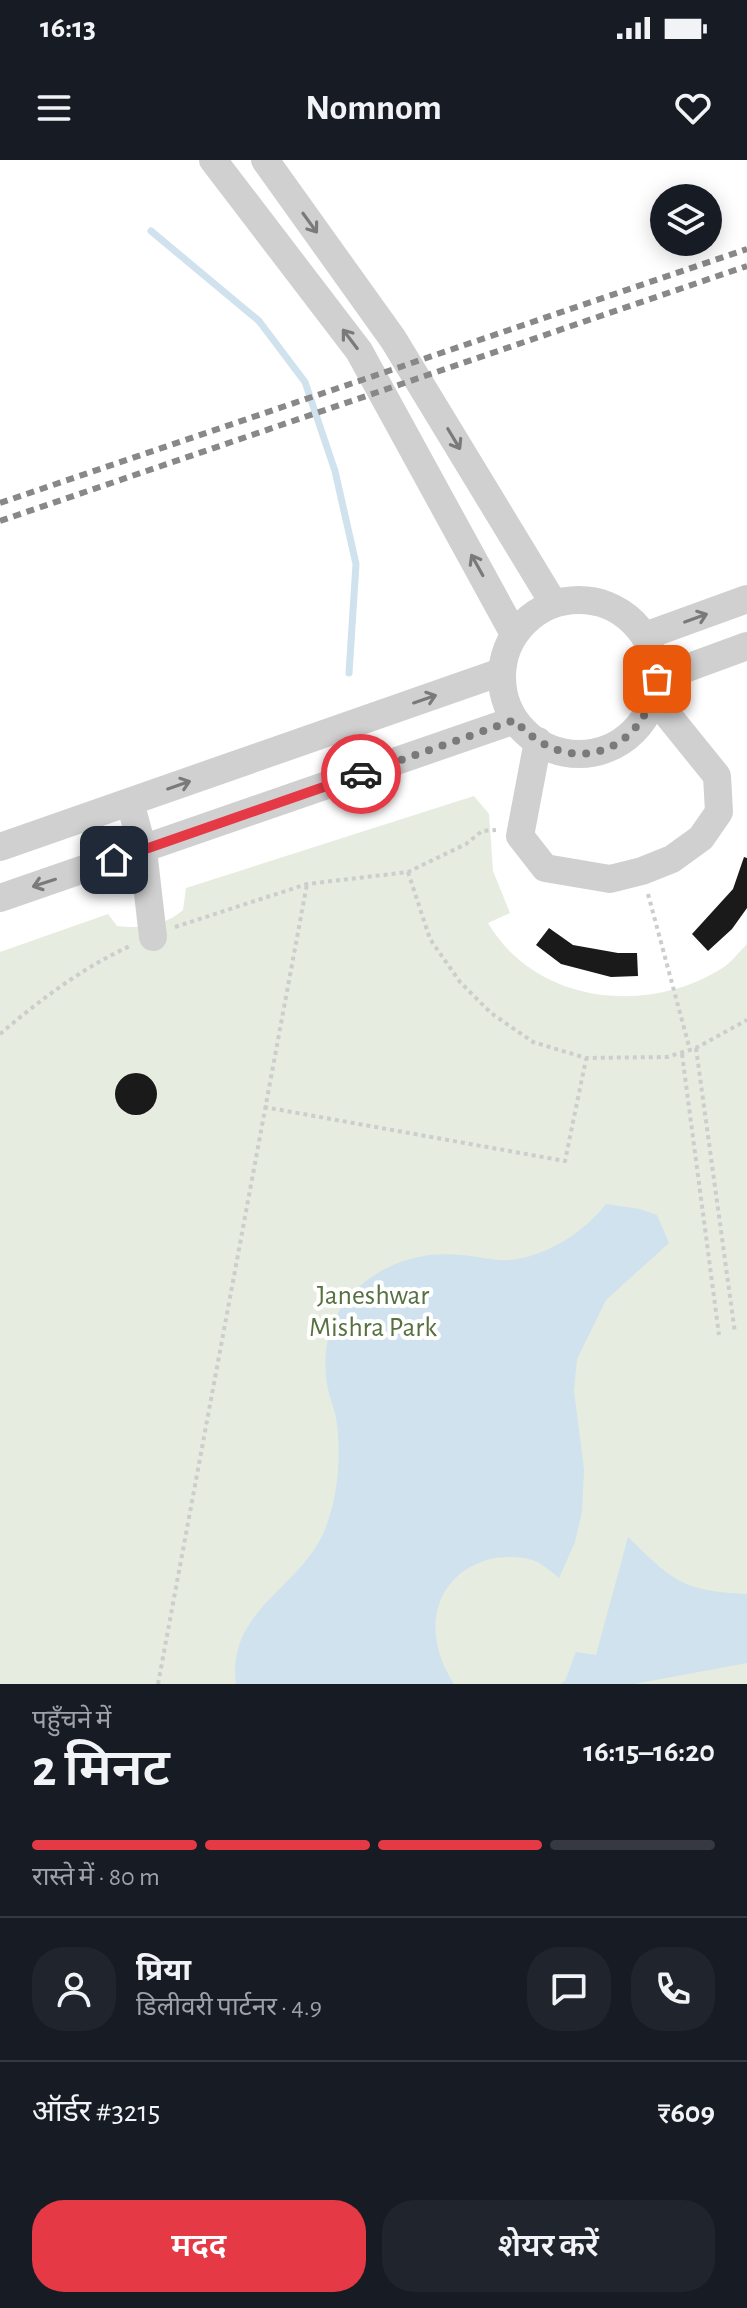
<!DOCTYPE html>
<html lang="hi">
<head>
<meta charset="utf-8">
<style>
  :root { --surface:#171b24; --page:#20242c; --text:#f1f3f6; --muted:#9ea1a6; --line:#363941; --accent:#e63946 }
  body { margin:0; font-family:"Alegreya Sans","Noto Sans Devanagari",sans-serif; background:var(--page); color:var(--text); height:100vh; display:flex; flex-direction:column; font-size:30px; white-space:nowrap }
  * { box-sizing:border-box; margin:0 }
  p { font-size:26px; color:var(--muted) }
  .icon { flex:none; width:44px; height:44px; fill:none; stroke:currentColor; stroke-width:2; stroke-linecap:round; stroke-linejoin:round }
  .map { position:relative; height:1524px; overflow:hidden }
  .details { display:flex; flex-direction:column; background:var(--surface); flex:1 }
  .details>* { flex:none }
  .buttons { position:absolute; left:650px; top:24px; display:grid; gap:16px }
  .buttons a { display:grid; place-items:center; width:72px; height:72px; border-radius:50%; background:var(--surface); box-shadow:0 4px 20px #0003; font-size:40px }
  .pin { position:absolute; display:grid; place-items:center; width:68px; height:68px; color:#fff; margin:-34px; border-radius:16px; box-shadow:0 4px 12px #0006 }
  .courier { position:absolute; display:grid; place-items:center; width:80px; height:80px; margin:-40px; border:6px solid #e63946; border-radius:50%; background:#fff; color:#222; box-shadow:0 2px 10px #0007 }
  .headline em { font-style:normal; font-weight:600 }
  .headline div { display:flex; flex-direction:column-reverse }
  .headline { display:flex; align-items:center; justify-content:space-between; height:136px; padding:0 32px }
  h1 { font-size:52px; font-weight:600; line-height:60px }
  .bar { display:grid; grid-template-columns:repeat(4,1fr); gap:12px 8px; align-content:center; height:96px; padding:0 32px }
  .bar i { height:10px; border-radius:6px; background:var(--line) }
  .bar .active { background:var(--accent) }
  .bar p { grid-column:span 4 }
  .line { display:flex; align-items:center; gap:20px; padding:0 32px; border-top:2px solid var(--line) }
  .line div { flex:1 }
  .round { display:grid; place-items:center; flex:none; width:84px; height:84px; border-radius:32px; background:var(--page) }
  .primary-button { display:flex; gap:16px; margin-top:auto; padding:16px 32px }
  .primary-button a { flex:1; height:92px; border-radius:32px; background:var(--accent); color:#fff; font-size:32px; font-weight:600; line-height:92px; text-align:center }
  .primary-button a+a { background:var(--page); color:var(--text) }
  .status { display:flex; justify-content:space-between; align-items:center; height:56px; padding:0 40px; background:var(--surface); direction:ltr }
  .status svg { height:22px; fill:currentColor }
  header { display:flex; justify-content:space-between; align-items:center; height:104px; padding:0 32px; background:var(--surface); font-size:36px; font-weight:600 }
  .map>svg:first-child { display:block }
</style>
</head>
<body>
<div class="status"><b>16:13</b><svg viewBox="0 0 49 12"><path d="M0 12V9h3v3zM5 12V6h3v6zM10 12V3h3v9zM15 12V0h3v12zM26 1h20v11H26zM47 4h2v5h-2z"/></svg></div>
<header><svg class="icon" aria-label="menu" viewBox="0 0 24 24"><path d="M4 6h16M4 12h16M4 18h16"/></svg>Nomnom<svg class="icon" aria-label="heart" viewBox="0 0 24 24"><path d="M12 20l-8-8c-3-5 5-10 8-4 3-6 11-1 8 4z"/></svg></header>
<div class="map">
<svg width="747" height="1524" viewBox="0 0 747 1524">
  <rect width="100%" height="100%" fill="#fff"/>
  <path fill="#e6ecdf" d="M474,636L489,654L493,711L510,753L488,763C535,843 646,856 721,809C731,803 739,792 747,784V1524H0V792L108,754L117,766C141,769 165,766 183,750L186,728Z"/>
  <path fill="#cfe2ee" d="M606,1044L640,1049L657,1055L669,1083L606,1140L577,1199L574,1231L584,1309L582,1352L575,1382L559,1418C553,1413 546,1407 539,1403C527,1396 504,1396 490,1399C430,1416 422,1476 454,1524H236C226,1449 303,1428 326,1367C338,1335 341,1299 337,1265C336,1251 329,1238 327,1224C321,1187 332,1150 360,1126C389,1101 424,1091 461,1095C477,1096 493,1101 509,1100C546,1097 583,1073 606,1044Z
    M628,1377C673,1421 682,1431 747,1434V1503L634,1524H560L565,1521L576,1492L596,1495Z"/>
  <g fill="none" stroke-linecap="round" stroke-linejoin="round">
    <path stroke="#cfe2ee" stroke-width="7" d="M151,71L259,161L305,222L335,311L356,404L349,513"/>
  </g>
  <path fill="#1a1a1a" d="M744,697L747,698V748L732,769L708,791L692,774L733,729Z
    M549,768L573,785L618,793H637L638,816L611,817L561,804L536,785Z
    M115 934a21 21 0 1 1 42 0a21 21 0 1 1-42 0Z"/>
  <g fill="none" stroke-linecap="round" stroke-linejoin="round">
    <path stroke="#cdcdcd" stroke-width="4" stroke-dasharray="4 4" stroke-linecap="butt" d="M408,712L430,779L460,822L491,853L533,882L586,898L667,897L696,888L747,860
      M648,734L690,890
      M175,767L307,724L408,712L466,684L482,671L496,670
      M0,874C40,840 82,808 130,786
      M696,888L735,1173
      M682,894L719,1175
      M264,947L565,1001L586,899
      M158,1524L307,724"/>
    <path stroke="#d0d0d0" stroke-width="28" d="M213,0L359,191L514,474
      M265,0L393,179L554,444
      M502 517a77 77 0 1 1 154 0a77 77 0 1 1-154 0Z
      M645,476L747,439
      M657,519L747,486
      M538,581L520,676L545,708L610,719L642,711L672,699L701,678L719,652L717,616L654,538
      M130,642L143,690L153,777
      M0,687L501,512
      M0,738L515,560"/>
    <path stroke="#888" stroke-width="6" stroke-dasharray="8 6" stroke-linecap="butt" d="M0,343L747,89
      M0,361L747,106"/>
  </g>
  <defs><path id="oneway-shaft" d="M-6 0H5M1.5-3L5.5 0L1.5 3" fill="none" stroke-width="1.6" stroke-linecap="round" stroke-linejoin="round" transform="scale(2)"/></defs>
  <g stroke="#7a7a7a">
    <use href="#oneway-shaft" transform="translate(310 63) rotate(54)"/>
    <use href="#oneway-shaft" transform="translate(350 179) rotate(-127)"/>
    <use href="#oneway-shaft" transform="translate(454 279) rotate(59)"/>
    <use href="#oneway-shaft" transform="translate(477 405) rotate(-119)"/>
    <use href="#oneway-shaft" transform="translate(696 458) rotate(-20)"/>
    <use href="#oneway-shaft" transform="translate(425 539) rotate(-19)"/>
    <use href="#oneway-shaft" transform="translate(179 625) rotate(-19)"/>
    <use href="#oneway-shaft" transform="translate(44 723) rotate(162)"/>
  </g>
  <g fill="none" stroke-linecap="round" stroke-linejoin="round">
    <path stroke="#7a7a7a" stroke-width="8" stroke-dasharray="0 14.4" d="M361,614L515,560C566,620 644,596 657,519"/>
    <path stroke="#e63946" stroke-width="10" d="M114,700L361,614"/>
  </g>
  <g text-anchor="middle" stroke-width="8" stroke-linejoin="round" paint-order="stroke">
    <g font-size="28" fill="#56703f" stroke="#fff">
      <text x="373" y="1144">Janeshwar<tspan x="373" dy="32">Mishra Park</tspan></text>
    </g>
  </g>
</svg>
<div class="buttons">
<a><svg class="icon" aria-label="layers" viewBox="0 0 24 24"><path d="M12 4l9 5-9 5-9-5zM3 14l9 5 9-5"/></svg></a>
</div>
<div class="pin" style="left:657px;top:519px;background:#ea580c"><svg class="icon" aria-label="bag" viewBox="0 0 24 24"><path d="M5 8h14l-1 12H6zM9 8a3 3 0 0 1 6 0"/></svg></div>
<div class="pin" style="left:114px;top:700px;background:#1f2937"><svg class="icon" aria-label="home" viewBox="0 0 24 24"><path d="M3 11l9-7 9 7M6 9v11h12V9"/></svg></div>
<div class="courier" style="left:361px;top:614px"><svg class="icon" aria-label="car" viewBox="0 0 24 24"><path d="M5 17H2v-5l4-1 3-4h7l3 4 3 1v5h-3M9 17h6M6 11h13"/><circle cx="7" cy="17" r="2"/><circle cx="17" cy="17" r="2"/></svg></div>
</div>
<section class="details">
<div class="headline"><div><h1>2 मिनट</h1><p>पहुँचने में</p></div><em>16:15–16:20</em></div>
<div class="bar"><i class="active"></i><i class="active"></i><i class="active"></i><i></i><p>रास्ते में · 80 m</p></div>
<div class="line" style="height:144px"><a class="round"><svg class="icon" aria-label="person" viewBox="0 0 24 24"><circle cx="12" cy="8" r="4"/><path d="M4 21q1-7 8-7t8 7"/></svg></a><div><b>प्रिया</b><p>डिलीवरी पार्टनर · 4.9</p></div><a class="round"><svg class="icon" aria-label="chat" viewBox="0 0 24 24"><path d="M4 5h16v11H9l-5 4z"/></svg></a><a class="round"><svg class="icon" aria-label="phone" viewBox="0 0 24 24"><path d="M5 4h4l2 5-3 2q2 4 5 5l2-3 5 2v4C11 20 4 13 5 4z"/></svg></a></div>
<div class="line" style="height:104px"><div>ऑर्डर #3215</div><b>₹609</b></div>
<div class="primary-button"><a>मदद</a><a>शेयर करें</a></div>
</section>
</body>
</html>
